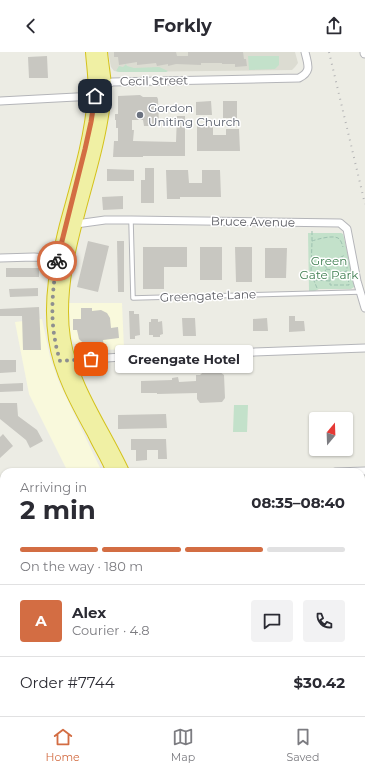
<!DOCTYPE html>
<html lang="en">
<head>
<meta charset="utf-8">
<style>
  :root { --surface:#fff; --page:#f2f2f3; --text:#2b2b33; --muted:#7c7c81; --line:#e1e1e2; --accent:#d36d43 }
  body { margin:0; font-family:Montserrat,sans-serif; background:var(--page); color:var(--text); height:100vh; display:flex; flex-direction:column; font-size:15px; white-space:nowrap }
  * { box-sizing:border-box; margin:0 }
  p { font-size:13px; color:var(--muted) }
  .icon { flex:none; width:22px; height:22px; fill:none; stroke:currentColor; stroke-width:2; stroke-linecap:round; stroke-linejoin:round }
  .map { position:relative; flex:1; overflow:hidden }
  .panel { position:absolute; left:0px; top:416px; width:365px; height:248px; display:flex; flex-direction:column; background:var(--surface); border-radius:12px 12px 0 0; box-shadow:0 1px 3px #0004 }
  .panel>* { flex:none }
  .needle { width:26px; rotate:19deg }
  .fabs { position:absolute; left:309px; top:360px; display:grid; gap:8px }
  .fabs a { display:grid; place-items:center; width:44px; height:44px; border-radius:4px; background:var(--surface); box-shadow:0 1px 3px #0004; font-size:20px }
  .pin { position:absolute; display:grid; place-items:center; width:34px; height:34px; color:#fff; margin:-17px; border-radius:8px; box-shadow:0 2px 6px #0006 }
  .courier { position:absolute; display:grid; place-items:center; width:40px; height:40px; margin:-20px; border:3px solid #d36d43; border-radius:50%; background:#fff; color:#222; box-shadow:0 1px 5px #0007 }
  .bubble { position:absolute; height:28px; border-radius:4px; background:var(--surface); box-shadow:0 1px 3px #0004; font-size:13px; font-weight:700; line-height:28px; text-align:center }
  .head em { font-style:normal; font-weight:700 }
  .head div { display:flex; flex-direction:column-reverse }
  .head { display:flex; align-items:center; justify-content:space-between; height:68px; padding:0 20px }
  h1 { font-size:26px; font-weight:700; line-height:30px }
  .bar { display:grid; grid-template-columns:repeat(4,1fr); gap:6px 4px; align-content:center; height:48px; padding:0 20px }
  .bar i { height:5px; border-radius:3px; background:var(--line) }
  .bar .on { background:var(--accent) }
  .bar p { grid-column:span 4 }
  .line { display:flex; align-items:center; gap:10px; padding:0 20px; border-top:1px solid var(--line) }
  .line div { flex:1 }
  .round { display:grid; place-items:center; flex:none; width:42px; height:42px; border-radius:4px; background:var(--page) }
  header { display:flex; justify-content:space-between; align-items:center; height:52px; padding:0 20px; background:var(--surface); font-size:18px; font-weight:700 }
  .dock { display:flex; justify-content:space-around; align-items:center; height:56px; border-top:1px solid var(--line); background:var(--surface); font-size:11px; color:var(--muted) }
  .dock a { display:grid; justify-items:center; gap:2px }
  .dock .on { color:var(--accent) }
  .map>svg:first-child { display:block }
</style>
</head>
<body>
<header><svg class="icon" aria-label="back" viewBox="0 0 24 24"><path d="M15 5l-7 7 7 7"/></svg>Forkly<svg class="icon" aria-label="share" viewBox="0 0 24 24"><path d="M12 15V3M7 8l5-5 5 5M5 13v7h14v-7"/></svg></header>
<div class="map">
<svg width="365" height="664" viewBox="0 0 365 664">
  <rect width="100%" height="100%" fill="#ecece4"/>
  <path fill="#f9f9dc" d="M69,251H122L124,297L88,299L76,294L70,283Z
    M42,267L50,305L59,330L102,420H68L29,342L15,270Z"/>
  <path fill="#dcdcd2" d="M108,0H295L298,11L295,15L292,18L119,20L114,19L111,15Z"/>
  <path fill="#c3e1ca" d="M248,4H279V13L275,17L249,18Z
    M126,12L127,14L134,16L159,15L168,19L166,20H119L116,19L119,14L123,15Z
    M308,181H341L343,182L355,232L354,235L351,237H319L315,239H309Z
    M234,353H248L247,380H233Z
    M86,660H266V664H85Z"/>
  <path fill="#c8c7c1" d="M114,0H176L177,4H188V0H243L244,7H246L247,14L235,15V12H222V11H201V13L176,12L168,14V12L157,14L156,11L137,13V10L119,13L118,5H114Z
    M47,4L48,26H29L28,5Z
    M140,43L143,45H157L158,47L159,74H144L143,68H132V78H134L133,89L176,90L177,64H185V104H143V105H113L114,89H118V76H116V68H115V62H118V44Z
    M211,49L212,63H196V50Z
    M223,49H237V66H223Z
    M197,74H213V83H226V77H239L240,99H197Z
    M145,116H154V151H141V128H145Z
    M107,117L134,118V129H107Z
    M166,118H188L189,131H202V118H220L221,145H180V147H167Z
    M123,144V157L103,158L102,145Z
    M88,189L109,194L98,240L77,235Z
    M117,189H124V240H118Z
    M143,195H187V215H164V237H143Z
    M200,195H222V228H200Z
    M235,195H252V230H236Z
    M265,196H287L286,226H265Z
    M6,216H39V225H6Z
    M38,236V244L10,245L9,237Z
    M39,255L41,298H23L22,264H0V257Z
    M81,256H92V259L101,258L107,261L110,266L111,276L118,275L119,286L103,288L104,296L93,297L92,293L84,291L81,289L79,287L77,278H73V267H81Z
    M129,259H134V262H139L140,283L135,284V287H130Z
    M289,264H295V269H304L305,279L289,280Z
    M182,266H195L196,284H183Z
    M267,266L268,279H253V267Z
    M151,267H158V270L162,269L163,282L160,283V285H153V283H149V270H151Z
    M0,308H16V320L0,321Z
    M203,320H220L224,323L225,346L222,350L200,351L197,347V341L157,342V341H141V329L172,328V326L178,325L179,330L196,329V323H200Z
    M23,331V339L0,340V332Z
    M0,351H17L18,364L37,378L43,389L30,396L26,388L0,367Z
    M166,362L167,376L118,377V363Z
    M3,382L13,394L0,406V385Z
    M131,387H166L167,407H158V398H147V408L136,409V398H131Z"/>
  <g fill="none" stroke-linecap="round" stroke-linejoin="round">
    <defs>
      <path id="service" d="M131,169L133,246L360,240"/>
      <path id="minor" d="M104,35L112,30L299,26C312,19 308,13 305,0
        M0,49L95,44L97,42
        M76,172L105,168H131L340,171L347,177L357,229L365,256
        M0,206L34,205L58,207
        M66,309L121,305L365,296
        M335,420L365,419
        M0,553L4,554
        M361,658L365,660"/>
      <path id="tertiary" d="M365,0V1"/>
      <path id="trunk" d="M92,0C93,15 96,31 94,45C91,88 77,132 66,173C57,210 49,248 55,287C60,321 78,353 94,382C100,395 108,407 113,420
        M101,0C102,11 104,22 105,33C105,52 101,72 97,90C83,153 54,223 64,287C72,335 103,377 123,420
        M67,664L68,660
        M76,664L77,660"/>
    </defs>
    <use href="#service" stroke="#b4b5b9" stroke-width="5.5"/>
    <use href="#minor" stroke="#b4b5b9" stroke-width="9"/>
    <use href="#tertiary" stroke="#b4b5b9" stroke-width="11"/>
    <use href="#trunk" stroke="#d4c21c" stroke-width="14"/>
    <path stroke="#9dc1b0" stroke-width="1" stroke-dasharray="4 2" stroke-linecap="butt" d="M312,189V178
      M312,214L326,213L345,203
      M326,217C335,218 336,222 347,219V215
      M314,228L330,229V233H349L348,225L330,224V229
      M314,228C320,224 327,222 326,213
      M317,236L312,224L311,220L312,189C318,187 332,183 338,186C341,188 342,192 343,195"/>
    <use href="#service" stroke="#fff" stroke-width="3.5"/>
    <use href="#minor" stroke="#fff" stroke-width="7"/>
    <use href="#tertiary" stroke="#fff" stroke-width="9"/>
    <use href="#trunk" stroke="#f0f0a4" stroke-width="12"/>
    <path stroke="#b4b4b5" stroke-width="2" stroke-dasharray="1 5" stroke-linecap="butt" d="M329,0L365,152"/>
  </g>
  <g fill="none" stroke-linecap="round" stroke-linejoin="round">
    <path stroke="#8e8f90" stroke-width="4" stroke-dasharray="0 7.2" d="M57,209C53,234 50,262 55,288C56,295 58,302 60,309L91,307"/>
    <path stroke="#d36d43" stroke-width="5" d="M57,209L85,97L91,70L95,44"/>
  </g>
  <circle fill="#6b7280" stroke="#fff" stroke-width="1.5" cx="140" cy="63" r="4"/>
  <g text-anchor="middle" stroke-width="3" stroke-linejoin="round" paint-order="stroke">
    <g font-size="12" fill="#5c5d63" stroke="#fff">
      <text transform="translate(154 29) rotate(-1)" y="4">Cecil Street</text>
      <text transform="translate(253 170) rotate(1)" y="4">Bruce Avenue</text>
      <text transform="translate(208 244) rotate(-2)" y="4">Greengate Lane</text>
    </g>
    <g font-size="12" fill="#5b616d" stroke="#fff" text-anchor="start">
      <text x="148" y="60">Gordon<tspan x="148" dy="14">Uniting Church</tspan></text>
    </g>
    <g font-size="12" fill="#3f7e50" stroke="#fff">
      <text x="329" y="213">Green<tspan x="329" dy="14">Gate Park</tspan></text>
    </g>
  </g>
</svg>
<div class="fabs">
<a><svg class="needle" viewBox="-14 -14 28 28"><path d="M0-13l5 13h-10z" fill="#e53935"/><path d="M0 13l5-13h-10z" fill="#7c7c81"/></svg></a>
</div>
<div class="pin" style="left:91px;top:307px;background:#ea580c"><svg class="icon" aria-label="bag" viewBox="0 0 24 24"><path d="M5 8h14l-1 12H6zM9 8a3 3 0 0 1 6 0"/></svg></div>
<div class="pin" style="left:95px;top:44px;background:#1f2937"><svg class="icon" aria-label="home" viewBox="0 0 24 24"><path d="M3 11l9-7 9 7M6 9v11h12V9"/></svg></div>
<div class="courier" style="left:57px;top:209px"><svg class="icon" aria-label="bike" viewBox="0 0 24 24"><circle cx="6" cy="16" r="4"/><circle cx="18" cy="16" r="4"/><path d="M6 16l4-8h5l3 8M10 8l3 8H6M13 5h3"/></svg></div>
<div class="bubble" style="left:115px;top:293px;width:138px">Greengate Hotel</div>
<section class="panel">
<div class="head"><div><h1>2 min</h1><p>Arriving in</p></div><em>08:35–08:40</em></div>
<div class="bar"><i class="on"></i><i class="on"></i><i class="on"></i><i></i><p>On the way · 180 m</p></div>
<div class="line" style="height:72px"><b class="round" style="background:var(--accent);color:#fff">A</b><div><b>Alex</b><p>Courier · 4.8</p></div><a class="round"><svg class="icon" aria-label="chat" viewBox="0 0 24 24"><path d="M4 5h16v11H9l-5 4z"/></svg></a><a class="round"><svg class="icon" aria-label="phone" viewBox="0 0 24 24"><path d="M5 4h4l2 5-3 2q2 4 5 5l2-3 5 2v4C11 20 4 13 5 4z"/></svg></a></div>
<div class="line" style="height:52px"><div>Order #7744</div><b>$30.42</b></div>
</section>
</div>
<nav class="dock">
<a class="on"><svg class="icon" aria-label="home" viewBox="0 0 24 24"><path d="M3 11l9-7 9 7M6 9v11h12V9"/></svg>Home</a>
<a><svg class="icon" aria-label="map" viewBox="0 0 24 24"><path d="M3 6l6-2 6 2 6-2v14l-6 2-6-2-6 2zM9 4v14M15 6v14"/></svg>Map</a>
<a><svg class="icon" aria-label="saved" viewBox="0 0 24 24"><path d="M7 4h10v16l-5-4-5 4z"/></svg>Saved</a>
</nav>
</body>
</html>
